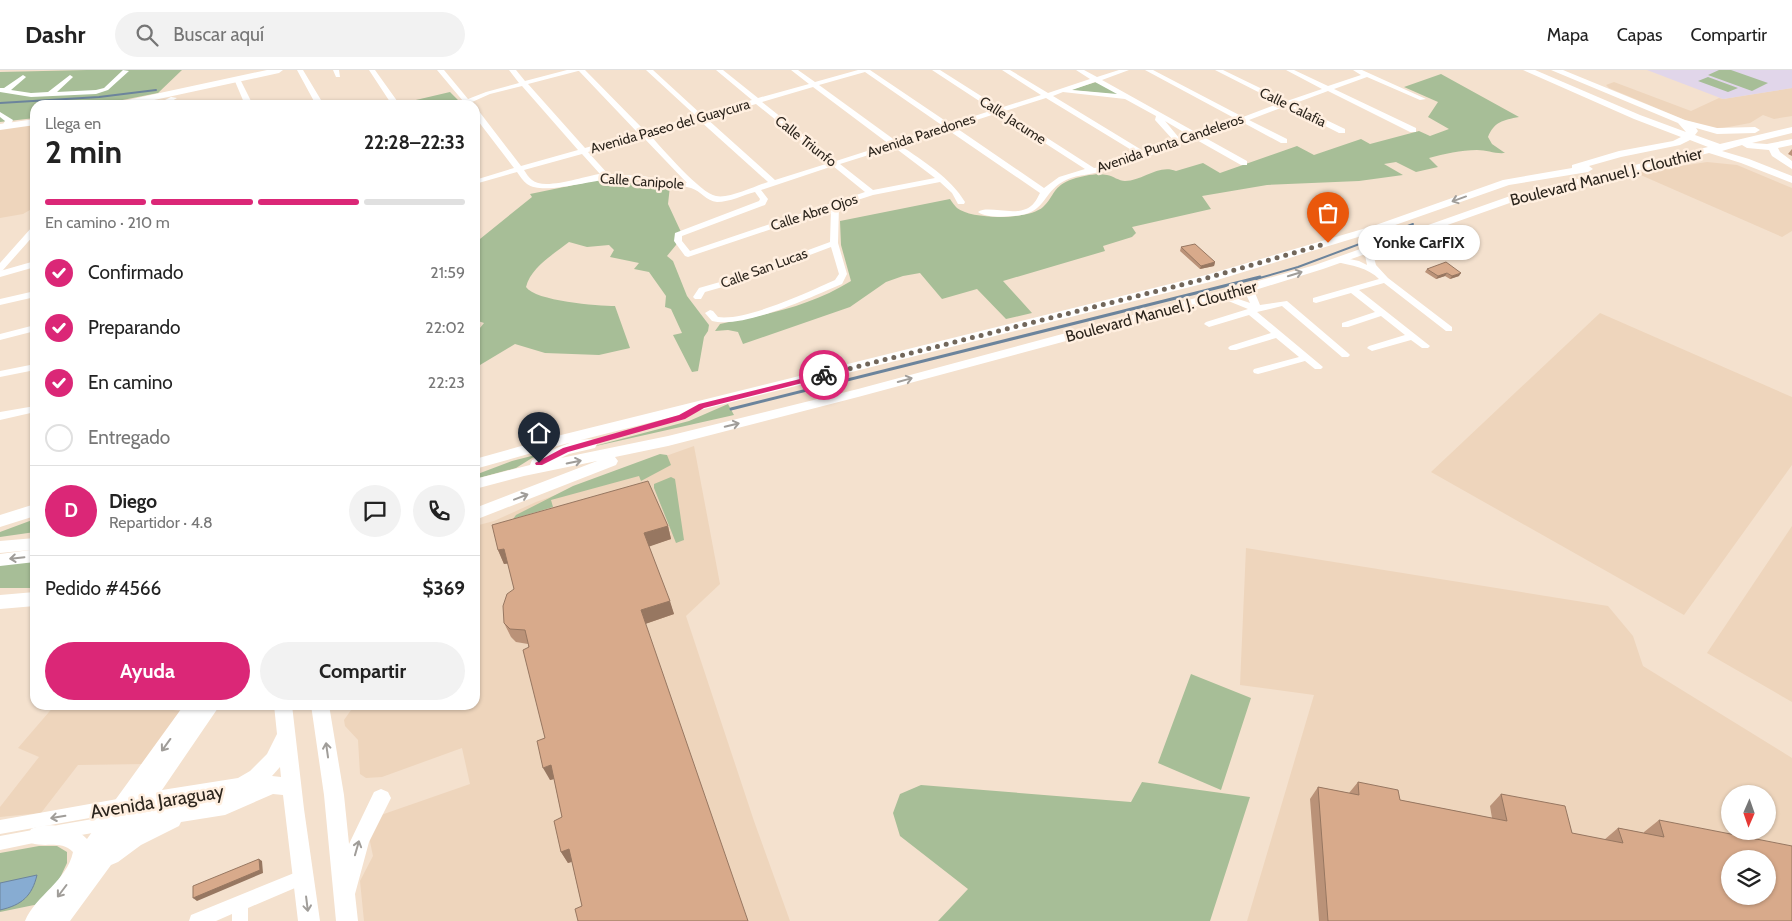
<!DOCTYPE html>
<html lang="es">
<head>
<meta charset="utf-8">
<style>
  :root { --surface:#fff; --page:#f2f2f2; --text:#222; --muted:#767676; --line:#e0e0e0; --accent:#db2777 }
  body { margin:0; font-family:Cabin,sans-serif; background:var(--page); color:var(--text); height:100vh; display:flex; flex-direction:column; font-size:19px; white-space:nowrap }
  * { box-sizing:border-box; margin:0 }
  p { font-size:16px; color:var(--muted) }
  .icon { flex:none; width:28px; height:28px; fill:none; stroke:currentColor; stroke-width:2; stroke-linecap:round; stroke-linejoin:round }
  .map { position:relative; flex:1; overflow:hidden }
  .side { position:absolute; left:30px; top:30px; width:450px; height:610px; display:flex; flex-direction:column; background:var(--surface); border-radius:15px; box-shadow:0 1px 4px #0004 }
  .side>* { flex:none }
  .needle { width:32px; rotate:182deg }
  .fabs { position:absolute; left:1721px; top:715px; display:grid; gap:10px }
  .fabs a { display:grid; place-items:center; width:55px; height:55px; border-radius:50%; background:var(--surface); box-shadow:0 1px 4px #0004; font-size:25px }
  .pin { position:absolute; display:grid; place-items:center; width:42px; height:42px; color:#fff; margin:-51px -21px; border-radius:50% 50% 50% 0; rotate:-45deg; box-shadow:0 0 5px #0007 }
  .pin .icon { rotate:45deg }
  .courier { position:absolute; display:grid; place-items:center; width:50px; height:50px; margin:-25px; border:4px solid #db2777; border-radius:50%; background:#fff; color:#222; box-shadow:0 1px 6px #0007 }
  .bubble { position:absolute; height:35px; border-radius:18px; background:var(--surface); box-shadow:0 1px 4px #0004; font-size:16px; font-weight:800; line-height:35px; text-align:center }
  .overview em { font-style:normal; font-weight:800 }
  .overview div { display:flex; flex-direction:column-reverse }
  .overview { display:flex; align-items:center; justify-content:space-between; height:85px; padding:0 15px }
  h1 { font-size:32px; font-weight:800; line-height:38px }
  .bar { display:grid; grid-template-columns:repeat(4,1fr); gap:8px 5px; align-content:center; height:60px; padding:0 15px }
  .bar i { height:6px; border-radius:4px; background:var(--line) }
  .bar .active { background:var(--accent) }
  .bar p { grid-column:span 4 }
  .line { display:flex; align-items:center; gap:12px; padding:0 15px; border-top:1px solid var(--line) }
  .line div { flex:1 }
  .round { display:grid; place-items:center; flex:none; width:52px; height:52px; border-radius:26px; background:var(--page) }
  ol { padding:0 15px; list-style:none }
  li { display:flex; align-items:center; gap:15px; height:55px }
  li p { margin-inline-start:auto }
  li .icon { padding:5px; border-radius:50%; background:var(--accent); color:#fff; stroke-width:4 }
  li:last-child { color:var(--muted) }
  li i { width:28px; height:28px; border:2px solid var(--line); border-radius:50% }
  .button { display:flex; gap:10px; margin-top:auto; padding:10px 15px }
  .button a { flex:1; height:58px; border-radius:30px; background:var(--accent); color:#fff; font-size:20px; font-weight:800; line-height:58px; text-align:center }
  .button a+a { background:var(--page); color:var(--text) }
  header { display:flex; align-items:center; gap:30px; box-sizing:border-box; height:70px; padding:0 25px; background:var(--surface); border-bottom:1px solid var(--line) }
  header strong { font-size:24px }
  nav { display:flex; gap:28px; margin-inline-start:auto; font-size:18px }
  .search { width:350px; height:45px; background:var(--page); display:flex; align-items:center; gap:12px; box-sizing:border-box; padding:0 18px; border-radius:28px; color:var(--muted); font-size:19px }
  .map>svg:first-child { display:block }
</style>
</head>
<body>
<header>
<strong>Dashr</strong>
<div class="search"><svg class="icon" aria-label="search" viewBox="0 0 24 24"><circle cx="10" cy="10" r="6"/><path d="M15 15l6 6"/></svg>Buscar aquí</div>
<nav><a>Mapa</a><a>Capas</a><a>Compartir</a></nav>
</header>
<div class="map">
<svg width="1792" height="851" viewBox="0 0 1792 851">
  <rect width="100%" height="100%" fill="#f4e1ce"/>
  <path fill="#eed5bc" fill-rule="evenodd" d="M1614,12L1691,41L1719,28L1723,29L1792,18V46L1774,49L1763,45L1750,53L1723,58H1712L1685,50L1609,18L1606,15Z
    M35,55V137L23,144L0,148V58Z
    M1707,92L1737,95L1792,118V161L1782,167L1636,103Z
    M1600,243L1792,327V395L1684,545L1431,402Z
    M694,376L720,514L686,546L754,751L790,851H364L360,811L373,786L368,762L381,745L470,714L462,678L382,707L366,708L360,704L358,670L345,656L344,650L351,640L350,635H475V456L494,451L536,432Z
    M1792,456V632L1707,583Z
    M1246,478L1608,536L1633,566L1643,596L1792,688V851H1247L1314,625L1240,615ZM1730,724H1768V761H1730ZM1730,789H1768V826H1730Z
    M55,635H135L181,641L146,694L78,695L41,743L0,747V737L39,687L18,678Z"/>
  <path fill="#e1d6ea" d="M1647,0H1792V18L1723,29Z"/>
  <path fill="#a7be97" d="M87,0H182L158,23L97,35H35V48L0,52V2Z
    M1719,0H1731L1768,13L1752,21L1708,5Z
    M1441,4L1519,47C1503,50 1494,52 1488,67L1492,74L1505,83C1495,84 1487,80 1477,80C1461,80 1444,84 1429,88L1438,97L1416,102L1396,92L1384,94L1403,105L1359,111L1267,115L1202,126L1211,139L1132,157L1136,163L1132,167L1103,176L1105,181L1003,211L1032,243L1006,249L977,219L942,229L920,203L903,206L886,212L850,237L743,274L738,262L728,260L715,261L720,254C767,244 809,237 851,211L841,175L840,151L950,129C952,132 955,136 957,138C972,150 1029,150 1043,137C1055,126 1052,116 1073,109C1083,106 1096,103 1107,105C1113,106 1119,111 1125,111C1143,111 1158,94 1176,101L1203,93L1220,103L1297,76L1314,85L1361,69L1370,74L1419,61L1430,66L1449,59L1428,47L1438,32L1404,17Z
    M1708,7L1738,18L1728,22L1698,11Z
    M1096,12L1121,25L1070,20Z
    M450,22L459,31L450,35H403V33Z
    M598,110L670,116L668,134L681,162L676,175L667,186L673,191L687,226L709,255L708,261L704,267L698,301L692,302L673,265L682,263L671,239L665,237L666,226L649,202L634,199L639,193L610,187L614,180L609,175L587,177L569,172C554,184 531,197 526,217C535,231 598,236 615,236L630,278L599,285L545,283L515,274L475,298V264L484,253L475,250V173L532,127L530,124Z
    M728,334L734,345L587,378L689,351Z
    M551,381L532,388L516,398L475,409V405L512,391Z
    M660,384L667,385L671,395L641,411L639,406L551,430L553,437L513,449L516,445L573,416Z
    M671,407L675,409L684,470L676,473L654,418V414Z
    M35,449V462L0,467V462Z
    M35,490V518H0V495Z
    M1191,604L1251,628L1221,720L1158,693Z
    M1142,712L1250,727L1210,851H938L968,819L900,766L893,743L900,724L921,715L1131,732Z
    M39,776H57L67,782V793L59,810L39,834L0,842V783Z"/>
  <path fill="#87acd2" stroke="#6c849c" d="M37,805C32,826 22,835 0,840V813Z"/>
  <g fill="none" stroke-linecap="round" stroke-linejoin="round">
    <path stroke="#6c849c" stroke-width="2" d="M0,33L99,27L156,20
      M1256,209L1298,197L1413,154"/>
    <path stroke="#6c849c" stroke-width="3" d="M731,339L1260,207"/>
    <path fill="#fff" fill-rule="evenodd" d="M123,0L129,1L108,20L96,24L31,27L0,22V18H4L23,5L26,7L25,8L11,20L31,23L48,22L70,5L73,7L72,8L57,22L96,20L104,18Z
      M297,0H303L324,35H316Z
      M333,0H339L340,7H336Z
      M369,0H375L400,35H392Z
      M437,0H444L468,29L486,22L519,13L509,0H516L525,11L567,0H585L645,61L696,46L646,0H653L702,45L752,30L716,0H723L758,28L809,14L791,0H798L815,12L858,0H870L950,54L993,40L932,0H940L1000,38L1041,25L1002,0H1010L1048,23L1090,9L1076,0H1084L1097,7L1119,0H1129L1102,10L1197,63L1236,49L1145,0H1153L1243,47L1280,33L1215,0H1223L1287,31L1322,19L1286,0H1294L1328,16L1361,5L1353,0H1362L1426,29L1420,30L1367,7L1334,19L1416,58V62H1410L1328,21L1293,34L1345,59V63H1339L1286,36L1249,50L1287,69V73H1281L1242,52L1202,66L1247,91V95H1241L1195,69C1166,79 1137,91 1106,100C1093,105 1079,104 1066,110C1045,120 1046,138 1026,144C1015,147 987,149 978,142C989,134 1021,150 1034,133C1037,130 1038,126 1040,123L948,60L900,75C924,92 950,107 965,132L964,134H958L952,123L940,112L873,125L839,136L838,173L847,204L842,214C811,227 744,259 712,251L705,243L710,240L713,241L718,247C747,251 808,222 835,210L839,204L831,177L733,214L705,222L701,229H695L693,227L699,218L727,210L830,172L831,139L688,187L685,186L674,171L675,163L759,131L760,129L755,122C743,125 730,132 717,132C706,131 701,121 691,118C670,112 636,109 614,109C593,109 543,126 527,114C523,111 520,106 517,102L475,114V110L514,98L475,47V40H478L521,96L578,80L522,16L490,24L472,32L474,35H455L463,31ZM578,1H579L638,63L585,78L528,14ZM865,2L943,56L896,71L819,15ZM1095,12L1117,24L1072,20ZM813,17L889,74L836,91L762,32ZM1063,22L1125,29L1156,46L1155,50L1174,71L1145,82L1053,26ZM1046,28L1138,84L1102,97L1094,98L1005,41ZM756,34L829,93L775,110L706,48ZM998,43L1085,99L1059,107L1044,118L955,57ZM699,50L768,112C755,116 729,129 716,126C701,124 661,77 649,64ZM1165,51L1190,66L1180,69ZM642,66L687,113L642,106L608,104L588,82ZM894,77L935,108L873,120L840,94ZM582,84L600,104C584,106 544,121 532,110C529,108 526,103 524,100ZM833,96L865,122L690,181L682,171V166L765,135L768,129L761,120Z
      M237,7L240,9L253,35H245L234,9Z
      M171,27L177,28L165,35H155Z
      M0,42L13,50L9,58L2,56L5,51L0,47Z
      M35,156V164L3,200L0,201V193L32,157Z
      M1368,177L1372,180L1376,195L1388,208L1452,257V261H1446L1384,213L1359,220L1430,276L1428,278H1422L1411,270L1372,281L1367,278L1369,276L1405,265L1381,246L1348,257H1342V253L1375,242L1351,223L1316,233L1313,232V228L1379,209C1369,198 1350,195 1337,192L1336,190L1340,187L1359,191L1367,195L1364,180Z
      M35,191V197L0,207V201Z
      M1248,215L1253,218L1260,235L1287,231L1348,283L1350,285L1348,287H1342L1282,236L1257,242L1323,297L1321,299H1315L1305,291L1258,304L1254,303L1253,301L1254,299L1299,287L1276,268L1236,280H1230L1228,278L1230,276L1271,263L1249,245L1209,257L1204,254L1206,252L1248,239L1216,226L1221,223L1250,233L1243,218Z
      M35,221V227L0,235V229Z
      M475,251L478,252L480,257L475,260Z
      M35,255V261L0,270V264Z
      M35,294V300L0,307V301Z
      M35,336V342L0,350V342Z
      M123,728L128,730L130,735L128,740L123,742L0,764V750Z
      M110,746L115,748L117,753L115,758L110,760L58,769L53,767L51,762L53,757L58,755Z
      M43,758L48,760L50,765L48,770L0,780V766Z
      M304,799L309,802L312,807L309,812L248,838V851H232V844L216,851H189L191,845Z"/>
    <path fill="#fff" fill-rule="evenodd" d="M267,0H283L279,3L131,35H113L118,32Z
      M1523,0H1535L1640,45L1686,62L1678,53L1551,0H1563L1685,50L1717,58L1755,57L1760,60L1755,63L1717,64L1696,58L1698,61L1695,65L1720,74L1792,57V63L1752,73L1767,74L1792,69V75L1778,78L1780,82L1792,91V99L1772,86L1769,80L1747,78L1742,75L1722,81L1749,89L1792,106V113L1741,93L1709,83L1521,129L1323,199L1252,221L858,327L668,376L615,387L618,391L616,395L475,450V438L597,391L524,406L475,419V409L530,395L532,390C548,383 577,365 595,370L597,374L595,378L569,384L561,388L668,366L858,319L1244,215L1315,195L1513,125L1708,77L1690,70L1680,75L1621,87L1589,96L1593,99L1588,102L1509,115L1381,160L1214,211L553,377L475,399V389L553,367L1206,205L1373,156L1503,110L1572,98V95L1619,81L1673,71L1681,67L1634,49Z
      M35,49V55L0,60V54Z
      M35,434V446L0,457V445Z
      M35,468V492L0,496V484L30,480L0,483V471Z
      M35,522V536L0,539V525Z
      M184,635H220L162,720L238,708L250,701L267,684L277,664L274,635H292L304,739L320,851H298L283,725L273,724L225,745L181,752L179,756L141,775L118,792L111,795L70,851H25C36,825 67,811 73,782C61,770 45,778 31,773L28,766L31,759C48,752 74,755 87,769ZM280,697L281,707L272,706Z
      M311,635H329L344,725L349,774L374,722L381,719L388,722L391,728L369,772L355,824L358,851H336L324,725Z"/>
  </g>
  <path fill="#ba9278" d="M1792,79V86L1788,84Z
    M1181,177L1215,192L1214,196L1200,199L1180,181Z
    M1427,199L1459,206L1450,209L1445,206L1436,209L1425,202Z
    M668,456L671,469L649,476L674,544L645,554L582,836L572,792L568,793L561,782L562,747L554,709L550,710L545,668L528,574L516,572L511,567L504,553L514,519L508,493L504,494L498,480Z
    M1358,712L1400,730L1492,748L1490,736L1501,724L1572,763L1604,770L1618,758L1644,763V762L1659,750L1792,851H1319L1310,729L1318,717L1349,723Z"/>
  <path fill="#977761" d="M1215,192L1214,196L1200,199L1201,196Z
    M1447,203L1445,206L1436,209L1438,206Z
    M1461,203L1459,206L1450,209L1452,206Z
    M668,456L671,469L648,477L644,463Z
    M504,479L511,493L504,494L498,480Z
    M670,531L674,544L645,554L641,540Z
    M551,695L558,708L550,710L543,698Z
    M569,779L576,790L568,793L561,782Z
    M259,789L262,791L263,803L197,831L193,828Z"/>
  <path fill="#d8aa8b" stroke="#977761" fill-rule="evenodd" d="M1195,174L1215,192L1201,196L1181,177Z
    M1446,192L1461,203L1452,206L1447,203L1438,206L1427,199Z
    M648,411L668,456L644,463L670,531L641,540L748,851H578L575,839L582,836L569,779L561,782L554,751L562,747L551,695L543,698L537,671L545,668L523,580L529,577L525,560L510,559L504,553L503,536L507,524L514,519L504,479L498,480L492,455Z
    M1358,712L1398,720L1400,730L1507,751L1501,724L1565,736L1572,763L1623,773L1618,758L1664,767L1659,750L1792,776V851H1328L1318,717L1359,725ZM1730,789H1768V826H1730Z
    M259,789L260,800L193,828V816Z"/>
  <defs><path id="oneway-shaft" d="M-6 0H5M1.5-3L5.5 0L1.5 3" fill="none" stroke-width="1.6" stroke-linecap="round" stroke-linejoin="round" transform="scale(1.25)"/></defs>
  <g stroke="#a09d99">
    <use href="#oneway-shaft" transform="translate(1459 129) rotate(160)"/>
    <use href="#oneway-shaft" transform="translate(1295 204) rotate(-17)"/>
    <use href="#oneway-shaft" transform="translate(905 310) rotate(-15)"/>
    <use href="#oneway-shaft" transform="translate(732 355) rotate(-14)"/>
    <use href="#oneway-shaft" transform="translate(574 392) rotate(-12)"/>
    <use href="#oneway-shaft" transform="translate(521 427) rotate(-21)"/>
    <use href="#oneway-shaft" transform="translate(17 488) rotate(174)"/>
    <use href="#oneway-shaft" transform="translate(166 675) rotate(126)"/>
    <use href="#oneway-shaft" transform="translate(327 680) rotate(-98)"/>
    <use href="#oneway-shaft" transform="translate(58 747) rotate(171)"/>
    <use href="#oneway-shaft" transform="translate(357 778) rotate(-74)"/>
    <use href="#oneway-shaft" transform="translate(62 821) rotate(127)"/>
    <use href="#oneway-shaft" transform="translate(307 834) rotate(83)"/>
  </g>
  <path fill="#db2777" d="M824,303L827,305L826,307L704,338L685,349L568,382L542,395H536L535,393L563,378L679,345L699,334Z"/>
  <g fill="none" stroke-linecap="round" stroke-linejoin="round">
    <path stroke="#72675b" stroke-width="5" stroke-dasharray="0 9" d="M824,305L1193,212L1328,173"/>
  </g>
  <g text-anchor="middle" stroke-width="5" stroke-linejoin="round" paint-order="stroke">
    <g font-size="14" fill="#2c251d" stroke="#ffefe0">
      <text transform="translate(1293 37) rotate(26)" y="5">Calle Calafia</text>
      <text transform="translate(1013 50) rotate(33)" y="5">Calle Jacume</text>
      <text transform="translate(670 56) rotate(-16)" y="5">Avenida Paseo del Guaycura</text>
      <text transform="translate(921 65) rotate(-18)" y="5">Avenida Paredones</text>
      <text transform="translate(806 71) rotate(38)" y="5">Calle Triunfo</text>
      <text transform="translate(1170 73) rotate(-19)" y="5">Avenida Punta Candeleros</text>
      <text transform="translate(642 111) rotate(4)" y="5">Calle Canipole</text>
      <text transform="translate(814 142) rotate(-18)" y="5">Calle Abre Ojos</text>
      <text transform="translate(764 198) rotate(-20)" y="5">Calle San Lucas</text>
    </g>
    <g font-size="16" fill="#2c251d" stroke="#ffefe0">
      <text transform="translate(1606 106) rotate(-14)" y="6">Boulevard Manuel J. Clouthier</text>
      <text transform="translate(1161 241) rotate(-15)" y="6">Boulevard Manuel J. Clouthier</text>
    </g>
    <g font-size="19" fill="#2c251d" stroke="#ffefe0">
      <text transform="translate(157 731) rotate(-9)" y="7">Avenida Jaraguay</text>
    </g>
  </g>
</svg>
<div class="fabs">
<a><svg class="needle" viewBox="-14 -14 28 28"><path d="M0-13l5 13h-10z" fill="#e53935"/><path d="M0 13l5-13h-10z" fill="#767676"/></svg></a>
<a><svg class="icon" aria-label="layers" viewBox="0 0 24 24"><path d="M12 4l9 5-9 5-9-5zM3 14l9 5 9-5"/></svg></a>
</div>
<div class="pin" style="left:1328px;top:173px;background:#ea580c"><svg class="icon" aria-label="bag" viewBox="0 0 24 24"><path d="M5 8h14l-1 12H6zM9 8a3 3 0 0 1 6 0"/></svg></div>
<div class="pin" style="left:539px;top:393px;background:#1f2937"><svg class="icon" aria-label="home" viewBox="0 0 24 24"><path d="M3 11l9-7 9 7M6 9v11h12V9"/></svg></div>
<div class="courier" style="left:824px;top:305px"><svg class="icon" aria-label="bike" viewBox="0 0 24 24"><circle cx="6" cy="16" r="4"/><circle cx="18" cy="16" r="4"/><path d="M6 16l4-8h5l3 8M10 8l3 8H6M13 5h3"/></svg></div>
<div class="bubble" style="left:1358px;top:155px;width:122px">Yonke CarFIX</div>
<section class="side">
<div class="overview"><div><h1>2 min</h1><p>Llega en</p></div><em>22:28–22:33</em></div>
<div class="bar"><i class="active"></i><i class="active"></i><i class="active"></i><i></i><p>En camino · 210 m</p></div>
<ol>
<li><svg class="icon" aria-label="check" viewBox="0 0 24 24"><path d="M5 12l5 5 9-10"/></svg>Confirmado<p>21:59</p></li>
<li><svg class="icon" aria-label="check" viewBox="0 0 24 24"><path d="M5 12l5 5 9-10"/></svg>Preparando<p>22:02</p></li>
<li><svg class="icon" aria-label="check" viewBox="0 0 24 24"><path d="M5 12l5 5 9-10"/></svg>En camino<p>22:23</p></li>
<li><i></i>Entregado</li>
</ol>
<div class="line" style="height:90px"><b class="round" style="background:var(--accent);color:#fff">D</b><div><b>Diego</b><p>Repartidor · 4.8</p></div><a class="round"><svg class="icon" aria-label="chat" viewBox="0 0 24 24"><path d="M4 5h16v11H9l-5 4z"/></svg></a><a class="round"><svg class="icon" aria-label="phone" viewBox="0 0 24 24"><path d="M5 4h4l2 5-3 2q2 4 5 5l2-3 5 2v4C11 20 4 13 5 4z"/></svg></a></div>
<div class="line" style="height:65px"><div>Pedido #4566</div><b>$369</b></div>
<div class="button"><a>Ayuda</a><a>Compartir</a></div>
</section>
</div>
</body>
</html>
